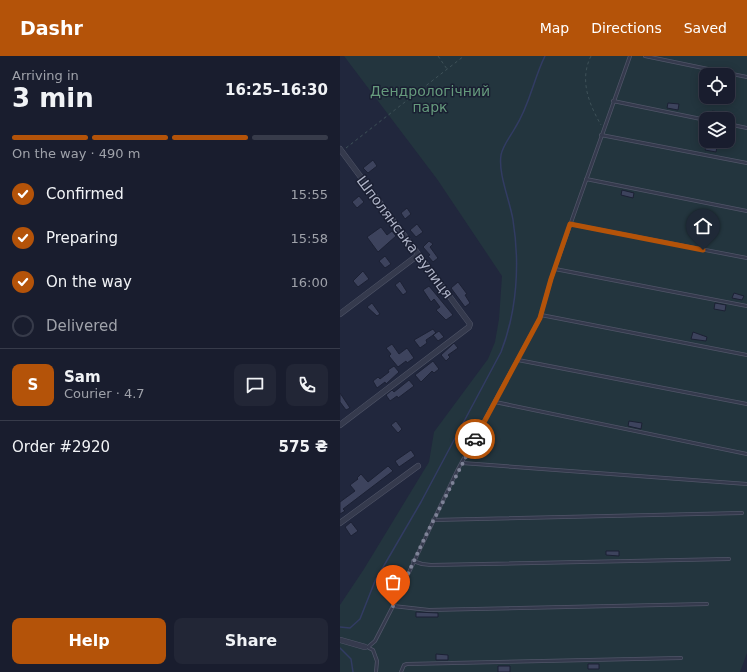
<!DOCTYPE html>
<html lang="en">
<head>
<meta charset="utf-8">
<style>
  :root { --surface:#191d2e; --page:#222636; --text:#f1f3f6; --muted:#9fa2aa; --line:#373b4a; --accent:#b45309 }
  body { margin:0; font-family:"DejaVu Sans",sans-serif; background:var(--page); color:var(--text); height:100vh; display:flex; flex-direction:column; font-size:15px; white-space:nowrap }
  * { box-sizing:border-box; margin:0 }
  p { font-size:13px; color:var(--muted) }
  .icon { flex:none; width:22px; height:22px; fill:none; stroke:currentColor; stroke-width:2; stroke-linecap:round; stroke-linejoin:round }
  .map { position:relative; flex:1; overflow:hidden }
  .details { display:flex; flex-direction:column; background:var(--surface); width:340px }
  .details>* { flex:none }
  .fabs { position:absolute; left:359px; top:12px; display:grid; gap:8px }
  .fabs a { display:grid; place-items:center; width:36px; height:36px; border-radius:8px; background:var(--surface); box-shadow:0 2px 10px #0003,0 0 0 1px var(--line); font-size:20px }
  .pin { position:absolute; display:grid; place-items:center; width:34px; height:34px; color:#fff; margin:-41px -17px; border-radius:50% 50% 50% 0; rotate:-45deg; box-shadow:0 0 4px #0007 }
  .pin .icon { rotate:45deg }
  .courier { position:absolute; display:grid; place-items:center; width:40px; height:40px; margin:-20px; border:3px solid #b45309; border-radius:50%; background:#fff; color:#222; box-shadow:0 1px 5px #0007 }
  .summary em { font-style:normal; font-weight:700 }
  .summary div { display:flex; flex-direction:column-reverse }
  .summary { display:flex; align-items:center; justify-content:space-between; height:68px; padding:0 12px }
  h1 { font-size:26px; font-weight:700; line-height:30px }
  .bar { display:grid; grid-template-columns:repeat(4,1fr); gap:6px 4px; align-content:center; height:48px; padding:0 12px }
  .bar i { height:5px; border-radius:3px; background:var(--line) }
  .bar .on { background:var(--accent) }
  .bar p { grid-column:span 4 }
  .line { display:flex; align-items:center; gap:10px; padding:0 12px; border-top:1px solid var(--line) }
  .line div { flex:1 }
  .round { display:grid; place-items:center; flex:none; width:42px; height:42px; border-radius:8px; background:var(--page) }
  ol { padding:0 12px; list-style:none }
  li { display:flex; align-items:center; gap:12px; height:44px }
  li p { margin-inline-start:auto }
  li .icon { padding:4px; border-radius:50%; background:var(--accent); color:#fff; stroke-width:4 }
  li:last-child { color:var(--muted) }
  li i { width:22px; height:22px; border:2px solid var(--line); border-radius:50% }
  .action { display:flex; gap:8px; margin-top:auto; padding:8px 12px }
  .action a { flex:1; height:46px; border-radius:8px; background:var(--accent); color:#fff; font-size:16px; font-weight:700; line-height:46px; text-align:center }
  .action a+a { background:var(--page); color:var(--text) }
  header { display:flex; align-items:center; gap:24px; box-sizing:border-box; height:56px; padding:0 20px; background:var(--accent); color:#fff }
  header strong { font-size:19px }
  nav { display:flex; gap:22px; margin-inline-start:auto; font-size:14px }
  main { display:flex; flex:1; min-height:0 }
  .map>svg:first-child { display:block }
</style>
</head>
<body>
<header>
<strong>Dashr</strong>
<nav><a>Map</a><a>Directions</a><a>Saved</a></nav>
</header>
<main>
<section class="details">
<div class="summary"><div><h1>3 min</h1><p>Arriving in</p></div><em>16:25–16:30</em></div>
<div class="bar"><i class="on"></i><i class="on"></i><i class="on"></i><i></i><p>On the way · 490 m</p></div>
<ol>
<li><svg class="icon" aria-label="check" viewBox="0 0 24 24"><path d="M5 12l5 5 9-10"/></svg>Confirmed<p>15:55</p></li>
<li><svg class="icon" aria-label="check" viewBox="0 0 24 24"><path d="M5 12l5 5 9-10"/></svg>Preparing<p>15:58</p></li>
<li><svg class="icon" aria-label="check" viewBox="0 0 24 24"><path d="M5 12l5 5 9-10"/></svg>On the way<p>16:00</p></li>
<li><i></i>Delivered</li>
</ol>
<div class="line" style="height:72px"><b class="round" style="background:var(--accent);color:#fff">S</b><div><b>Sam</b><p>Courier · 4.7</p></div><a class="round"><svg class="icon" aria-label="chat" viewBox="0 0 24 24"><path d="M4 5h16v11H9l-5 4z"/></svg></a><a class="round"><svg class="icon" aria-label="phone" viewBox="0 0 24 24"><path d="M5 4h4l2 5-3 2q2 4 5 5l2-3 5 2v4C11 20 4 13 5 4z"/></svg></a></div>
<div class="line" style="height:52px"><div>Order #2920</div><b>575 ₴</b></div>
<div class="action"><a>Help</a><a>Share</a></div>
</section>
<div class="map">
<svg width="407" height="616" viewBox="0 0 407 616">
  <rect width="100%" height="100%" fill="#21273d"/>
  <path fill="#23353e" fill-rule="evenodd" d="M4,0H407V597L400,616H0V549L24,513L89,406L94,376L148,303L155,286L159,263L162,220L97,123ZM366,19H388V41H366ZM366,63H388V85H366Z"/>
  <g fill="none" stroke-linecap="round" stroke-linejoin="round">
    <path stroke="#323c63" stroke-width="1.5" d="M0,571L10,572L20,563L35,525L81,446L161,296C177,255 180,208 173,164C170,145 158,118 161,99C163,89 170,81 175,72C190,49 193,24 205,0
      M0,592L11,603L13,616"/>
  </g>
  <path fill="#3d435d" stroke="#1c2134" d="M328,47L339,48L338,54L327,52Z
    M372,55L385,57L384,63L371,60Z
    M367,89L377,91L376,96L365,94Z
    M33,104L37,110L28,117L23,112Z
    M282,134L294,137L293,142L281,139Z
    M19,140L24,146L17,152L12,146Z
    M67,152L71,158L65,163L61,157Z
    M77,168L83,176L76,181L70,174Z
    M41,171L47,179L52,175L56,180L38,196L27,181Z
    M89,185L93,188L90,191L98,202L93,206L88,200L90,199L83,191Z
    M45,200L51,208L45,212L39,205Z
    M23,215L29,223L18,231L13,225Z
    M60,225L67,236L63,239L55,229Z
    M118,226L127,238L125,239L130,247L125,251L111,232Z
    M89,230L113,259L106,264L96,254L100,251L94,243L91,246L83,234Z
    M394,237L404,240L402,244L392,242Z
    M32,247L40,258L37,260L27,251Z
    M375,247L386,249L385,255L374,253Z
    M93,273L96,277L86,284L87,287L80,292L74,284Z
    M99,275L104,281L98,285L93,279Z
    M353,276L367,281L366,285L351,283Z
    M114,287L118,292L108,299L110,301L106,305L101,299Z
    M52,288L59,298L67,292L74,302L67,307L66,305L58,311L49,300L51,298L46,292Z
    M93,305L99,313L94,317L92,315L81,326L75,319Z
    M54,310L59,316L46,328L45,326L37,332L33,325L38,321L40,323L49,316L48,314Z
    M69,324L74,330L58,342L57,340L50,345L46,339L52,334L54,336Z
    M0,337L10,352L6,354L0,346Z
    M56,365L62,373L58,377L51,369Z
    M289,365L302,367L301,373L288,370Z
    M71,394L75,400L59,411L55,405Z
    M48,410L53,415L3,453L5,455L0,458V446L15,435L10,429L18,423L17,422L21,418L28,426Z
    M11,466L18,475L11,480L5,471Z
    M266,495H279V500L266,499Z
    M76,556L98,557V561H76Z
    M96,598L108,599V604H96Z
    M248,608H259V613H248Z
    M158,610H170V616H158Z"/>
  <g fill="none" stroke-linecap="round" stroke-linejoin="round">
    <defs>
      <path id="lane" d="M305,0L407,21
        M273,45L366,64
        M388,68L407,72
        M261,79L407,107
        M246,123L407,155
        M230,168L407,202
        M215,213L407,250
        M201,259L407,299
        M178,304L407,348
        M155,346L407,398
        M122,407L407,428
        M93,464L402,457
        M73,505L82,508L91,509L389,503
        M53,550L89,554L367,548
        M28,591L35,585L53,550L117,415L200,262L211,223L290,0
        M29,592L33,594L37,605L36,616
        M61,616L64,609L67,608L341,602"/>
      <path id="street" d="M0,93L130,268L129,271L0,369
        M0,258L78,199
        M0,467L78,410
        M0,584L25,591"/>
    </defs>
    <use href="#lane" stroke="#505568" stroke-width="4"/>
    <use href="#street" stroke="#505568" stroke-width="6"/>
    <path stroke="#3e5158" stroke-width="1" stroke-dasharray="3 3" stroke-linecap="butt" d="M98,0L107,13
      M251,0C239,24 249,48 261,69
      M6,92L124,0"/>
    <use href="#lane" stroke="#353a4d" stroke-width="2.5"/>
    <use href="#street" stroke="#353a4d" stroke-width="5"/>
  </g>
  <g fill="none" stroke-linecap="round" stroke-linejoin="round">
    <path stroke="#7e8397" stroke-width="4" stroke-dasharray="0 7.2" d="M53,550L86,479L135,383"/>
    <path stroke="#b45309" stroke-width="5" d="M135,383L200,262L211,223L230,168L363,194"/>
  </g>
  <g text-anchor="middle" stroke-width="3" stroke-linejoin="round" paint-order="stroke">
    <g font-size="14" fill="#669b7d" stroke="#1a1f32">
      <text x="90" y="40">Дендрологічний<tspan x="90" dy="16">парк</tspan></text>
    </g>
    <g font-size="14" fill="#b0b5c8" stroke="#1a1f32">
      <text transform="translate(65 181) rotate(53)" y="5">Шполянська вулиця</text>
    </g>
  </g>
</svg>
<div class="fabs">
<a><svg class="icon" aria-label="locate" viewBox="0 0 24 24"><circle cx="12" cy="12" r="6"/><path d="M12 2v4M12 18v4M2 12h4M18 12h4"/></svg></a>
<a><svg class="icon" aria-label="layers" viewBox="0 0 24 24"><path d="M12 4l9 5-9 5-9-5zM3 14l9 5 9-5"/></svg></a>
</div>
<div class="pin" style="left:53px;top:550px;background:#ea580c"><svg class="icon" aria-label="bag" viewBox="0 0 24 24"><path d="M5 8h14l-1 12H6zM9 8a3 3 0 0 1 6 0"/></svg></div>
<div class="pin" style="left:363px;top:194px;background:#1f2937"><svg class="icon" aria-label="home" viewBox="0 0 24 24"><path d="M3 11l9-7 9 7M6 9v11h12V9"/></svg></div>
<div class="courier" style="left:135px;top:383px"><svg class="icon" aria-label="car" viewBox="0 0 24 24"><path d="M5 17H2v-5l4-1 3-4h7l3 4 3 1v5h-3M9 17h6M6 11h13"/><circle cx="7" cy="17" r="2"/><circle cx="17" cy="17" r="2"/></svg></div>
</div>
</main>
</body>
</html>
